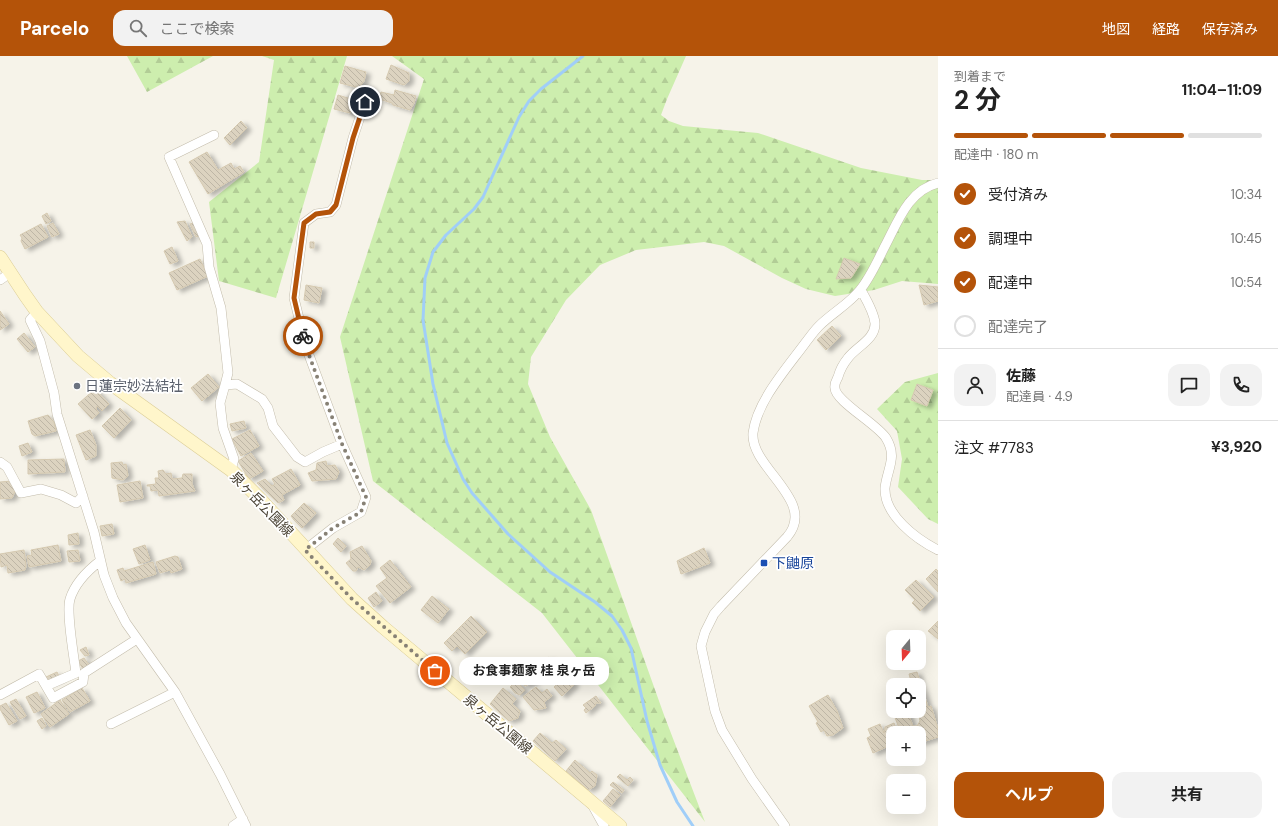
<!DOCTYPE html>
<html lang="ja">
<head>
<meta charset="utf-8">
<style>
  :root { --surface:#fff; --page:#f2f2f2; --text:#222; --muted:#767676; --line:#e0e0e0; --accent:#b45309 }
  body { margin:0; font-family:"DM Sans","Noto Sans JP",sans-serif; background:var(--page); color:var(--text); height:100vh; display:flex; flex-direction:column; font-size:15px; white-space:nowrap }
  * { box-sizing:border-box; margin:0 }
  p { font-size:13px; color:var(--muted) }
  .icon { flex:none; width:22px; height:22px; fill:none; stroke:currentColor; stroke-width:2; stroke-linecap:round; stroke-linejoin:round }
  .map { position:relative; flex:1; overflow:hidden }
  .sheet { display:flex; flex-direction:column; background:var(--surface); width:340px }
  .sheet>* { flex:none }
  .needle { width:26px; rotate:199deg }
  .fabs { position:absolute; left:886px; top:574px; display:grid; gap:8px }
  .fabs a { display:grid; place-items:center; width:40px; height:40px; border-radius:8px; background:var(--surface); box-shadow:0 4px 16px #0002; font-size:20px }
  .pin { position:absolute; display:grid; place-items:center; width:34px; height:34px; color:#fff; margin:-17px; border:2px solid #fff; border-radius:50%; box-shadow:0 1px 4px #0007 }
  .courier { position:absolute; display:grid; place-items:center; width:40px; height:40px; margin:-20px; border:3px solid #b45309; border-radius:50%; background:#fff; color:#222; box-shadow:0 1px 5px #0007 }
  .bubble { position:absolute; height:28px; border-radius:12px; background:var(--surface); box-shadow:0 4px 16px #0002; font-size:13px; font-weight:700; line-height:28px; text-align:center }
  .overview em { font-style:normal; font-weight:700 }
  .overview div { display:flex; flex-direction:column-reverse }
  .overview { display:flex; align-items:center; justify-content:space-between; height:68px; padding:0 16px }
  h1 { font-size:26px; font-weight:700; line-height:30px }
  .bar { display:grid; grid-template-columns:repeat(4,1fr); gap:6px 4px; align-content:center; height:48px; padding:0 16px }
  .bar i { height:5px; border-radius:3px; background:var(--line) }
  .bar .active { background:var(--accent) }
  .bar p { grid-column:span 4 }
  .line { display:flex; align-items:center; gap:10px; padding:0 16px; border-top:1px solid var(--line) }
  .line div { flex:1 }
  .round { display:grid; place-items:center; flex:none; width:42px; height:42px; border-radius:12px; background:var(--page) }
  ol { padding:0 16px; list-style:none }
  li { display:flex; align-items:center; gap:12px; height:44px }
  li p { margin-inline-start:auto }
  li .icon { padding:4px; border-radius:50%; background:var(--accent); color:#fff; stroke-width:4 }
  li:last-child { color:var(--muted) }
  li i { width:22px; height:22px; border:2px solid var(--line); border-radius:50% }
  .action { display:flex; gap:8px; margin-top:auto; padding:8px 16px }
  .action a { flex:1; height:46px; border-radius:12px; background:var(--accent); color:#fff; font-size:16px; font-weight:700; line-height:46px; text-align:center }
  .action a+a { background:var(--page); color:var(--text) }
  header { display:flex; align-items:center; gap:24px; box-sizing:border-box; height:56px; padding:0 20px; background:var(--accent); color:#fff }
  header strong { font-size:19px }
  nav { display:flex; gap:22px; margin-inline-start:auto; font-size:14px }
  .search { width:280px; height:36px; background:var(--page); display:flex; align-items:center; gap:10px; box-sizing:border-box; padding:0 14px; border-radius:12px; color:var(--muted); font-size:15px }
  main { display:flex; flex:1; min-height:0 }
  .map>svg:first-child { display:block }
</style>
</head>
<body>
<header>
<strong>Parcelo</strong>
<div class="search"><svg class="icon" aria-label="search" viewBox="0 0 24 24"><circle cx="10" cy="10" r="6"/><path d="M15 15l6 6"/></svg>ここで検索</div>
<nav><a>地図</a><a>経路</a><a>保存済み</a></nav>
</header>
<main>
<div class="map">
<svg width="938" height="770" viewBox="0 0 938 770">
  <defs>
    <pattern id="forest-firs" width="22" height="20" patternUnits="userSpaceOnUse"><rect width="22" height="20" fill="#cdeeae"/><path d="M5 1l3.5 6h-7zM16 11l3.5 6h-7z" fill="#b2cd96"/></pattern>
    <pattern id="building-back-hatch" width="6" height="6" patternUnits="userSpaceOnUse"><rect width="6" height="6" fill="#dcd3c0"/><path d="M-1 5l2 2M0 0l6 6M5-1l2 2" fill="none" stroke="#beb6a6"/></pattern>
    <filter id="shadow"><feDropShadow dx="4.5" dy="2.5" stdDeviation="2" flood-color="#0004"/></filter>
  </defs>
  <rect width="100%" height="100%" fill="#f6f3e9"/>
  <path fill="url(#forest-firs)" d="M127,0H213L147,36Z
    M262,0H347L276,242L219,225L209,146L259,106L274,4Z
    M392,0H686L667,43L661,59L669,65L683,70L758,77L861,112L922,124H938V228L902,225L874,234L835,240L806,233L782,222L724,190L704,186L636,194L600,209L566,244L531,301L528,328L550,381L591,454L664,659L705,766L542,557L373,425L340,281L424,23Z
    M938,317V468L928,463L898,431L902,403L897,375L877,353L905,326Z"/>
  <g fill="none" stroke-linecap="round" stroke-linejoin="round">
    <path stroke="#a0cef8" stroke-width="3" d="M583,0L541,33L529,45L519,61L483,141L474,153L446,179L433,196L425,222L423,264L433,328L447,387L463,423L472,437L508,478L550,516L595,546L612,560L622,574L631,592L647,665L660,709L677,746L693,770"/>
  </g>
  <path fill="url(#building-back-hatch)" stroke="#d5c9b0" filter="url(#shadow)" d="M391,9L409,17V25L404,29L386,23Z
    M345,10L366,16L364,25L359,32L340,27Z
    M357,34L365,37L360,48L352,45Z
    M395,34L416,40L414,47L410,54L393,49L392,47L379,43L381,36L394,39Z
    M338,39L351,43L349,50L352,51L350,57L334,53Z
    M241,65L247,72L230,89L224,82Z
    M207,96L218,114L231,107L234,113L240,110L244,116L208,138L189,106Z
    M47,157L51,165L46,168L42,160Z
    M185,165L192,181L187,185L177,166Z
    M53,167L59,178L52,181L47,170Z
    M194,167L199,180L196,181L190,168Z
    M41,168L48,181L25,193L21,185L22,182L20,179Z
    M310,186H314V192H310Z
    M172,191L178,205L170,208L164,195Z
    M844,202L860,208L851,222L836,223Z
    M200,203L208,220L177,234L169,217Z
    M306,229L322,232L319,247L304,244Z
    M919,229L938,231V245L924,249Z
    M0,255L9,268L0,274Z
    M832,270L841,280L826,294L817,284Z
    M24,277L35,291L28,296L17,283Z
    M208,318L219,331L202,345L191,332Z
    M917,328L933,334L927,350L911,344Z
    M95,333L109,348L102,355L97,350L96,353L99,357L92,363L78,348Z
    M120,352L131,364L114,382L102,370Z
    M48,359L54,366L56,375L35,380L32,378L28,365Z
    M244,365L246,372L232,375L230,368Z
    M90,374L96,389V400L86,404L76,379Z
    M250,374L259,390L241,400L232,383Z
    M28,387L32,396L22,400L19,390Z
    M251,397L263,415L249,423L238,405Z
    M64,403L65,416L28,418V404Z
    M326,405L327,410L335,409L339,416L336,423L312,425L308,417L316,414L317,407Z
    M122,406L123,409L126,408L128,420L123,424L112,422L111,407Z
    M291,413L300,429L282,439L284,444L278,447L257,427L265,423L272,430L275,428L272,423Z
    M163,414L166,418L171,417L172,423L182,422L183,418H192V428L195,435L159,440L158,434L151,435L150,430H147V429L156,428L155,422H159L158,415Z
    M12,425L16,433L12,442L0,443V426Z
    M140,425L143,442L120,446L117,429Z
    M304,447L316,457L302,472L294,464L291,460Z
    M112,468L114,478L102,480L100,470Z
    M78,477L79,488L69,489L68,479Z
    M338,482L346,490L341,496L333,488Z
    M58,489L61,505L29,511L27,500L32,499L31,494Z
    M145,489L150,504L139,508L133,493Z
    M362,490L371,505L370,509L364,514L358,511L356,515H353L346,507L351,503L350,496Z
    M704,492L710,507L681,518L677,505Z
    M24,494L26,510L25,514L8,517L7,509L1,511L0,498Z
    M78,494L80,505L69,506L67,495Z
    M175,500L178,501L182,513L171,517L170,514L160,517L156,506Z
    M390,504L411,531L390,547L376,530L387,522L380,512Z
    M153,506L156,518L126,527L125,523L121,525L117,514L123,512L124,515Z
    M936,513L938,515V536L926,523Z
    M916,524L934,541L920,555L912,547L915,544L905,534Z
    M376,536L382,545L374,551L368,542Z
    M432,540L449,553L438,567L421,554Z
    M471,560L487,576L465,598L457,590L452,595L444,587Z
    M938,565V583L928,575Z
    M86,591L89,599L85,600L80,594Z
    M549,601L557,611L546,621L537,611Z
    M84,602L89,609L83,613L78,605Z
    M532,614L537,620L534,626L525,630L520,624Z
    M57,616L60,622L48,627L46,621Z
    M561,616L564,619L558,624L555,621Z
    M917,616L928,651L931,650L938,673V681L919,687V677H901L894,659L907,655L913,670H917L920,665L918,655H919V629H912L909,618Z
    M567,619L575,628L562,640L554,631Z
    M516,625L525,634L520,639L515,637L510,631Z
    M536,631L542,637L547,633L552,640L544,646L546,652L534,654L523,641Z
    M82,632L90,645L70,656L62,644Z
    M503,632L516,643L512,648L520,655L518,662L509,665L490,648Z
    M37,636L45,652L34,657L26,641Z
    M828,639L837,655L843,672L833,679L827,680L824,674L821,676L816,667L818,666L809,650Z
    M596,640L601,647H596L595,650L586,657L584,654L586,652L583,649Z
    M16,643L26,660L20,663L10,646Z
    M60,644L69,658L50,671L41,658Z
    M6,647L17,665L9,669L0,653V650Z
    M42,662L46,670L42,673L37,665Z
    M894,667L898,677H893V688L873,697L867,682L871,680L868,673L880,668L884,677L885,671Z
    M540,677L552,687L556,684L566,693L555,705L533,685Z
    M575,704L590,717L592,715L597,719L595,730L588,734L566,715Z
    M620,718L627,724L630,721L633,724L628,730L617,721Z
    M613,726L624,734L622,737L610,729Z
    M613,733L620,739L610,751L603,745Z"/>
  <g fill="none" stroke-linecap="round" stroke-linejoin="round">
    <defs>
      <path id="street" d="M214,79L169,101L207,188L209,211L221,252L228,317L225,329
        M0,224L10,217
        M861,234C866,243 874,256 875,267C876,283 856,291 848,302C843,308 840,314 838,321C836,325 834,328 835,332C835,345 877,368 886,382C898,401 887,413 885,432C884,459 916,483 938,494
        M37,256L30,264L40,285L54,337L57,358L94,476L104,519L113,542L126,567L175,636L220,718L246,770
        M0,406L7,411L21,437L41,433L61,439L76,447L83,440
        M231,414L234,403L223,372L220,347L225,329L237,328L262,343L268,352L273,370L297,401L305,406L323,396L342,388
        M305,494L333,472L361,456L366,441L342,388L306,291L294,242L304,167L316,158L330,156L336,149L353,82L365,46
        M46,630L76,617C74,601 66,556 70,543C75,527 87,515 100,505
        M0,639L39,618L53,642L83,626L84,617L137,583
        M111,668L175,636
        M593,750L604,770
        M233,770L243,763
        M785,770L752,723L722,674L715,655L701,590L705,576L714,558L721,550L787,481C818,445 750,412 753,377C757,345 787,312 806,286C810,281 814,275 819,270C832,257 849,248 860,234C870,222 877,206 884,192C897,168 908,134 938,127"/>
      <path id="secondary" d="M0,201L25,239L37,256L78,300L110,327L231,414L260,443L352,543L383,571L620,770"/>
    </defs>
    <use href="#street" stroke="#c3bcab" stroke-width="10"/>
    <use href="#secondary" stroke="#dbcd95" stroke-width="14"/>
    <use href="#street" stroke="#fff" stroke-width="9"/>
    <use href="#secondary" stroke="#fff6cb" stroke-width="13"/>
  </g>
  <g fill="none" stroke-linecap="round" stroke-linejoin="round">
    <path stroke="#878175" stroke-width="4" stroke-dasharray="0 7.2" d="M303,280L306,291L342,388L366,441L361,456L333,472L305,494L352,543L435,615"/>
    <path stroke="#b45309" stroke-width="5" d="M303,280L294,242L304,167L316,158L330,156L336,149L353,82L365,46"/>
  </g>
  <circle fill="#6b7280" stroke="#fff" stroke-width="1.5" cx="77" cy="330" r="4"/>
  <rect fill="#1a4fb4" stroke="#fff" stroke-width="1.5" x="760" y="503" width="8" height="8" rx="2"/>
  <g text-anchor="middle" stroke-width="3.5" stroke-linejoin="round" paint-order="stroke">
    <g font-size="14" fill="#5b616d" stroke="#fff" text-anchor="start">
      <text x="85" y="335">日蓮宗妙法結社</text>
    </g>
    <g font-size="14" fill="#4b4436" stroke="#fff">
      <text transform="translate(262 448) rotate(46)" y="5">泉ヶ岳公園線</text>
      <text transform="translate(498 668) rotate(40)" y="5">泉ヶ岳公園線</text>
    </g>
    <g font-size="14" fill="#164399" stroke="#fff" text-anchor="start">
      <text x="772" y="512">下鼬原</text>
    </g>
  </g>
</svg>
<div class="fabs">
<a><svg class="needle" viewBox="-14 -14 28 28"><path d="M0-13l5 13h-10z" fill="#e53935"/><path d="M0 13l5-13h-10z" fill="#767676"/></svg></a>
<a><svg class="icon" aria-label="locate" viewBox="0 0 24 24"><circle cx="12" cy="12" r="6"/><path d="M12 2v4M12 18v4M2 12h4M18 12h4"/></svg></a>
<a>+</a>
<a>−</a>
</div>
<div class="pin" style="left:435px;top:615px;background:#ea580c"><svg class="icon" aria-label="bag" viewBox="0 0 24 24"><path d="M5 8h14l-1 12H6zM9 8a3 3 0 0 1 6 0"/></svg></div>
<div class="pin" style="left:365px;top:46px;background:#1f2937"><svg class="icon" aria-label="home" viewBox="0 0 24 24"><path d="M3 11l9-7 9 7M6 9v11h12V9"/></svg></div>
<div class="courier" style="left:303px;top:280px"><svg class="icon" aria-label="bike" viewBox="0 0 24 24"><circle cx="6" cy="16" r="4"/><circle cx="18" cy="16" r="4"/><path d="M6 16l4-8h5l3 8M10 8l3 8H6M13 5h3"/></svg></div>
<div class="bubble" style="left:459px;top:601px;width:150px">お食事麺家 桂 泉ヶ岳</div>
</div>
<section class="sheet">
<div class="overview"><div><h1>2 分</h1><p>到着まで</p></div><em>11:04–11:09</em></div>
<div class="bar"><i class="active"></i><i class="active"></i><i class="active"></i><i></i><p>配達中 · 180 m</p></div>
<ol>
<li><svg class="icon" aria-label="check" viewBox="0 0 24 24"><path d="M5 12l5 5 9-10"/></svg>受付済み<p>10:34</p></li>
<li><svg class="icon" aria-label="check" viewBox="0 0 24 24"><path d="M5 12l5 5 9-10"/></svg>調理中<p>10:45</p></li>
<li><svg class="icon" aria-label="check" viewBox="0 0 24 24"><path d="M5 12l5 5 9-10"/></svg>配達中<p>10:54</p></li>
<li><i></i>配達完了</li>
</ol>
<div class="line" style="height:72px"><a class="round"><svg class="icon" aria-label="person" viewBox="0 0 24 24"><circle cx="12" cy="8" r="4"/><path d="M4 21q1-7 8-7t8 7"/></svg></a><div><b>佐藤</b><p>配達員 · 4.9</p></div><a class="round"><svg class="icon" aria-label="chat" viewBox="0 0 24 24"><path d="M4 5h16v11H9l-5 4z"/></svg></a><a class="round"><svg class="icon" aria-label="phone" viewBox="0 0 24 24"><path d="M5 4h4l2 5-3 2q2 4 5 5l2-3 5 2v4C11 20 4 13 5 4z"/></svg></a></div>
<div class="line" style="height:52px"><div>注文 #7783</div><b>¥3,920</b></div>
<div class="action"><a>ヘルプ</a><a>共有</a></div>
</section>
</main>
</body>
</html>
